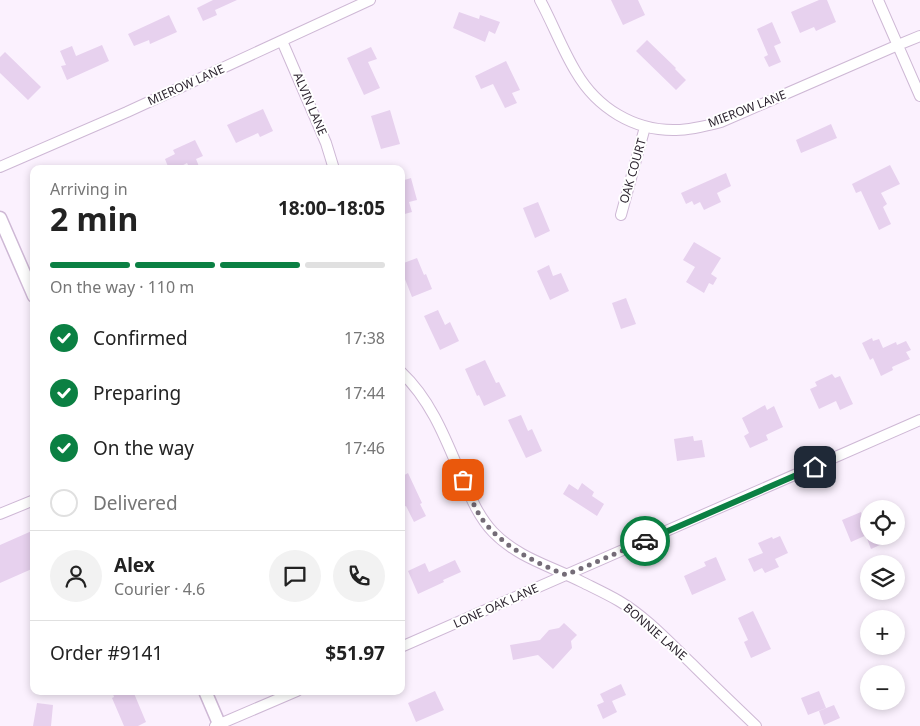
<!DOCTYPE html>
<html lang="en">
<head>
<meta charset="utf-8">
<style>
  :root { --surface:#fff; --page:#f2f2f2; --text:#222; --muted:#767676; --line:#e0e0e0; --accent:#0b8043 }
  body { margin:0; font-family:"Noto Sans",sans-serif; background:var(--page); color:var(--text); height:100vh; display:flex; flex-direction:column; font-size:19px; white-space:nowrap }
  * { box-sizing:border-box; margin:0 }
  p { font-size:16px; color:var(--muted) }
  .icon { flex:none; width:28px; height:28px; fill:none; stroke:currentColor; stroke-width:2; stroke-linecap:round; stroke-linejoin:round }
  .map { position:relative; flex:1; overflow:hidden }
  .side { position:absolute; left:30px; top:165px; width:375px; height:530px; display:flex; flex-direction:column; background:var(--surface); border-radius:10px; box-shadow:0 2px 8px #0003 }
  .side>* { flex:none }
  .controls { position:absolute; left:860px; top:500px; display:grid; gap:10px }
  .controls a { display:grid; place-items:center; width:45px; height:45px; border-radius:50%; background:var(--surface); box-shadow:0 2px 8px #0003; font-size:25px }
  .pin { position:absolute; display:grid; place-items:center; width:42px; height:42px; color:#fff; margin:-21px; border-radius:10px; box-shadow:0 2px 8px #0006 }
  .courier { position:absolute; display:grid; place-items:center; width:50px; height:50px; margin:-25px; border:4px solid #0b8043; border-radius:50%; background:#fff; color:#222; box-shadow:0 1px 6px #0007 }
  .summary em { font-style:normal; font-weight:700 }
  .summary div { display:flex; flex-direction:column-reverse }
  .summary { display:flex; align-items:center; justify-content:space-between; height:85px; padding:0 20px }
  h1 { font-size:32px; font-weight:700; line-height:38px }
  .bar { display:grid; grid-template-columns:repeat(4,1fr); gap:8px 5px; align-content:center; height:60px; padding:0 20px }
  .bar i { height:6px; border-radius:4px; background:var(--line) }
  .bar .active { background:var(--accent) }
  .bar p { grid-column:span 4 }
  .line { display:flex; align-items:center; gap:12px; padding:0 20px; border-top:1px solid var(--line) }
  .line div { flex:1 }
  .round { display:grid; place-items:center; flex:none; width:52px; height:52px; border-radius:26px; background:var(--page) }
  ol { padding:0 20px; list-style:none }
  li { display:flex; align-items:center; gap:15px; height:55px }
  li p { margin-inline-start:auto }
  li .icon { padding:5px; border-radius:50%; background:var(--accent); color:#fff; stroke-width:4 }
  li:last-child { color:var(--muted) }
  li i { width:28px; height:28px; border:2px solid var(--line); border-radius:50% }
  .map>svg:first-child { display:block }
</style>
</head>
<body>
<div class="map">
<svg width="920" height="726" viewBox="0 0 920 726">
  <rect width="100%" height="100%" fill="#fbf1fe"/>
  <path fill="#e7d1ee" d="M213,0H237L215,10L217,15L203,21L197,8Z
    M611,0H638L645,15L623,25Z
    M819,0H827L836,22L816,31L814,27L800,33L791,12Z
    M459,12L479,19L480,15L500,22L495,34L489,31L485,42L453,28Z
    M169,15L177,32L150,44L149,40L134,46L128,34Z
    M772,22L781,43L774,46L781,62L769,67L764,57L768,55L757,29Z
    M647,40L676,68L675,69L686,80L676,90L636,51Z
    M102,45L109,61L67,80L61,66L66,65L60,51L72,46L76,56Z
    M371,47L377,59L368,62L380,88L364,95L347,58Z
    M5,52L41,87L28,100L0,73V57Z
    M506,61L520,90L512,93L517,103L505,108L493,84L481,89L475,76Z
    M263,109L273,131L260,137L258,133L236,143L227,125Z
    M390,110L400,144L381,149L371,116Z
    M831,124L837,138L801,153L796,140Z
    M195,140L203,156L196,159L200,169H190L187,163L176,169H169L165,159L175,154L173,150Z
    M890,165L900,184L881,193L887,204L883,207L891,224L879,230L861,191L856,193L852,184Z
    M726,173L731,186L717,193L721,202L704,210L700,202L694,205L692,201L686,204L681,193Z
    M411,178L417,200L409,202L412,212L401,215V181Z
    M538,202L550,231L535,238L523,208Z
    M694,242L721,258L711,274L717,278L713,285L709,283L704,293L686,282L695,267L683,260Z
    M417,258L424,275L426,274L432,289L412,297L401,269V264Z
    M549,265L553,276L561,273L569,291L550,300L537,271Z
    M626,298L636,324L621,329L612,303Z
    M438,310L445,325L450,322L459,341L440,350L424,316Z
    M872,338L873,341L879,339L883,348L896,342L897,345L906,341L911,350L906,352L910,359L892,367L893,370L881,376L873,358L870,360L862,343Z
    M485,360L496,383L499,382L506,396L484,406L479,395L477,396L465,369Z
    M832,374L835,378L840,376L853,404L840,410L836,401L819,409L810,389L817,386L815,382Z
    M765,405L767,410L774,406L783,427L766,435L768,440L750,448L744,436L749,433L742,418Z
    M521,415L528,431L532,429L542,451L526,458L508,420Z
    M693,436L694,441L702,440L705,457L677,461L674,439Z
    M408,473L422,503L420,504L426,516L414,522L406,506L401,508V477Z
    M582,483L594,492L592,496L604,504L597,516L563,494L569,484L578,490Z
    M861,512L862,516L869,513V534L851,542L842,520Z
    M34,530V568L0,583V545Z
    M780,536L788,553L775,559L779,567L765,573L762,568L754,572L748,559L763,553L758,543L772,537L773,539Z
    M866,536H900L871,549Z
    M716,557L726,580L692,595L684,576L706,566L704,562Z
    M455,560L461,572L443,580L444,582L418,594L408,571L425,563L429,572Z
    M753,611L771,649L751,658L744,642L748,640L738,618Z
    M564,623L577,635L571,641L572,648L553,669L538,655L513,660L510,645L540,640L549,630L559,628Z
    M621,684L626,695L612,701L617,712L603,719L597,705L604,702L600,694Z
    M112,691H133L146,722L138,726H124L112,698L114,697Z
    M435,691L444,710L416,722L408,703Z
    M819,691L826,708L808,715L801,698Z
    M37,703L53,705L51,726H33Z
    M834,705L840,718L824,725L819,711Z"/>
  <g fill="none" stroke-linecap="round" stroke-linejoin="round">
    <defs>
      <path id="minor" d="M540,0C553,24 562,49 576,72C597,108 634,131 676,130C691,130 706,126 721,122L898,45L920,36
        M878,0L920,96
        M282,41L326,143L334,169
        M0,167L127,112L370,0
        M621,215L645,127
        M401,372C430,399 445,437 460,473C469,493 477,515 493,532C518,558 551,566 582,582C594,588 607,594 619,601C646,617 668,641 691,663C712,684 734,705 756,726
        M0,514L34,500
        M401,647L920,420
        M215,726L297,691"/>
      <path id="tertiary" d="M0,218L34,296
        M205,691L220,726"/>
    </defs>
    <use href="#minor" stroke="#ceb8d5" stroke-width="12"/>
    <use href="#tertiary" stroke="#ceb8d5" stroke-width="15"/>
    <use href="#minor" stroke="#fff" stroke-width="10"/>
    <use href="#tertiary" stroke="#fff" stroke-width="12"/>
  </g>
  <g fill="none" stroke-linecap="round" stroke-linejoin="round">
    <path stroke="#746c77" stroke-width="5" stroke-dasharray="0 9" d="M463,480C469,493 474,507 482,519C503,547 534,562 566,575L645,541"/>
    <path stroke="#0b8043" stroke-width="6" d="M645,541L815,467"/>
  </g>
  <g text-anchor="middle" stroke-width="4" stroke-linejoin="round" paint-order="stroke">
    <g font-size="12" fill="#2c242f" stroke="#fff">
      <text transform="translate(186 85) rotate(-24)" y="4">MIEROW LANE</text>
      <text transform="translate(310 104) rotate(67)" y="4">ALVIN LANE</text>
      <text transform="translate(747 109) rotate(-21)" y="4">MIEROW LANE</text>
      <text transform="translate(633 171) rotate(-74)" y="4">OAK COURT</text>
      <text transform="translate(496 606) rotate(-24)" y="4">LONE OAK LANE</text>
      <text transform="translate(655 632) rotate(41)" y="4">BONNIE LANE</text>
    </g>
  </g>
</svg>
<div class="controls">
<a><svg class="icon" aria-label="locate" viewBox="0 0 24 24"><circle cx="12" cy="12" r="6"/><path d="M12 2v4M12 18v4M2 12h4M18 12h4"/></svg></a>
<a><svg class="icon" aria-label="layers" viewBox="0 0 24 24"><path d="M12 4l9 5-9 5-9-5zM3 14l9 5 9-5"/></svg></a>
<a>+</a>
<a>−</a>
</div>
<div class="pin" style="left:463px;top:480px;background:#ea580c"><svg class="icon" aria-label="bag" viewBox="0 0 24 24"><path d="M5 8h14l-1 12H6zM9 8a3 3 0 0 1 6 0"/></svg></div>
<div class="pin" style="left:815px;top:467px;background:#1f2937"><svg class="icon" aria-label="home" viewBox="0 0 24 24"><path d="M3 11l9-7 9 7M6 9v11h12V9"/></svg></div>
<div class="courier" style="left:645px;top:541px"><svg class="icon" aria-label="car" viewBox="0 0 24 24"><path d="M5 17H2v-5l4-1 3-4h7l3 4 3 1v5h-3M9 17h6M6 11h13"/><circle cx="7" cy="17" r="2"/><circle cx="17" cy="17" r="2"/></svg></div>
<section class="side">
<div class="summary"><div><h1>2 min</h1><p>Arriving in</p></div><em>18:00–18:05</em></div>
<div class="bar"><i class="active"></i><i class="active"></i><i class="active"></i><i></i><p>On the way · 110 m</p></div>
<ol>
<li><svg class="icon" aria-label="check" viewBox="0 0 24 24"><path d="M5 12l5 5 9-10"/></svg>Confirmed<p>17:38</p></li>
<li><svg class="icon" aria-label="check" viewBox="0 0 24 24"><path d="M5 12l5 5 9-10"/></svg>Preparing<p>17:44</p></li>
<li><svg class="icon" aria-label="check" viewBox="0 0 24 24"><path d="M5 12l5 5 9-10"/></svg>On the way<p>17:46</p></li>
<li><i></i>Delivered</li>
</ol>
<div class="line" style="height:90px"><a class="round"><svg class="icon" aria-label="person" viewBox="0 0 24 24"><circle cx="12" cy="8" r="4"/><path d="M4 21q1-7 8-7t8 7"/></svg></a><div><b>Alex</b><p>Courier · 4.6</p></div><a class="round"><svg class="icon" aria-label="chat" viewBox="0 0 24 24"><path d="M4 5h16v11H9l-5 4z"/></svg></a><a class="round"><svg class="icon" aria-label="phone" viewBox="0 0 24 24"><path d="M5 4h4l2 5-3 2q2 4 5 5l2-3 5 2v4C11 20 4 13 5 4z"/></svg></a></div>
<div class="line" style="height:65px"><div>Order #9141</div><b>$51.97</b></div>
</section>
</div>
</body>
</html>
